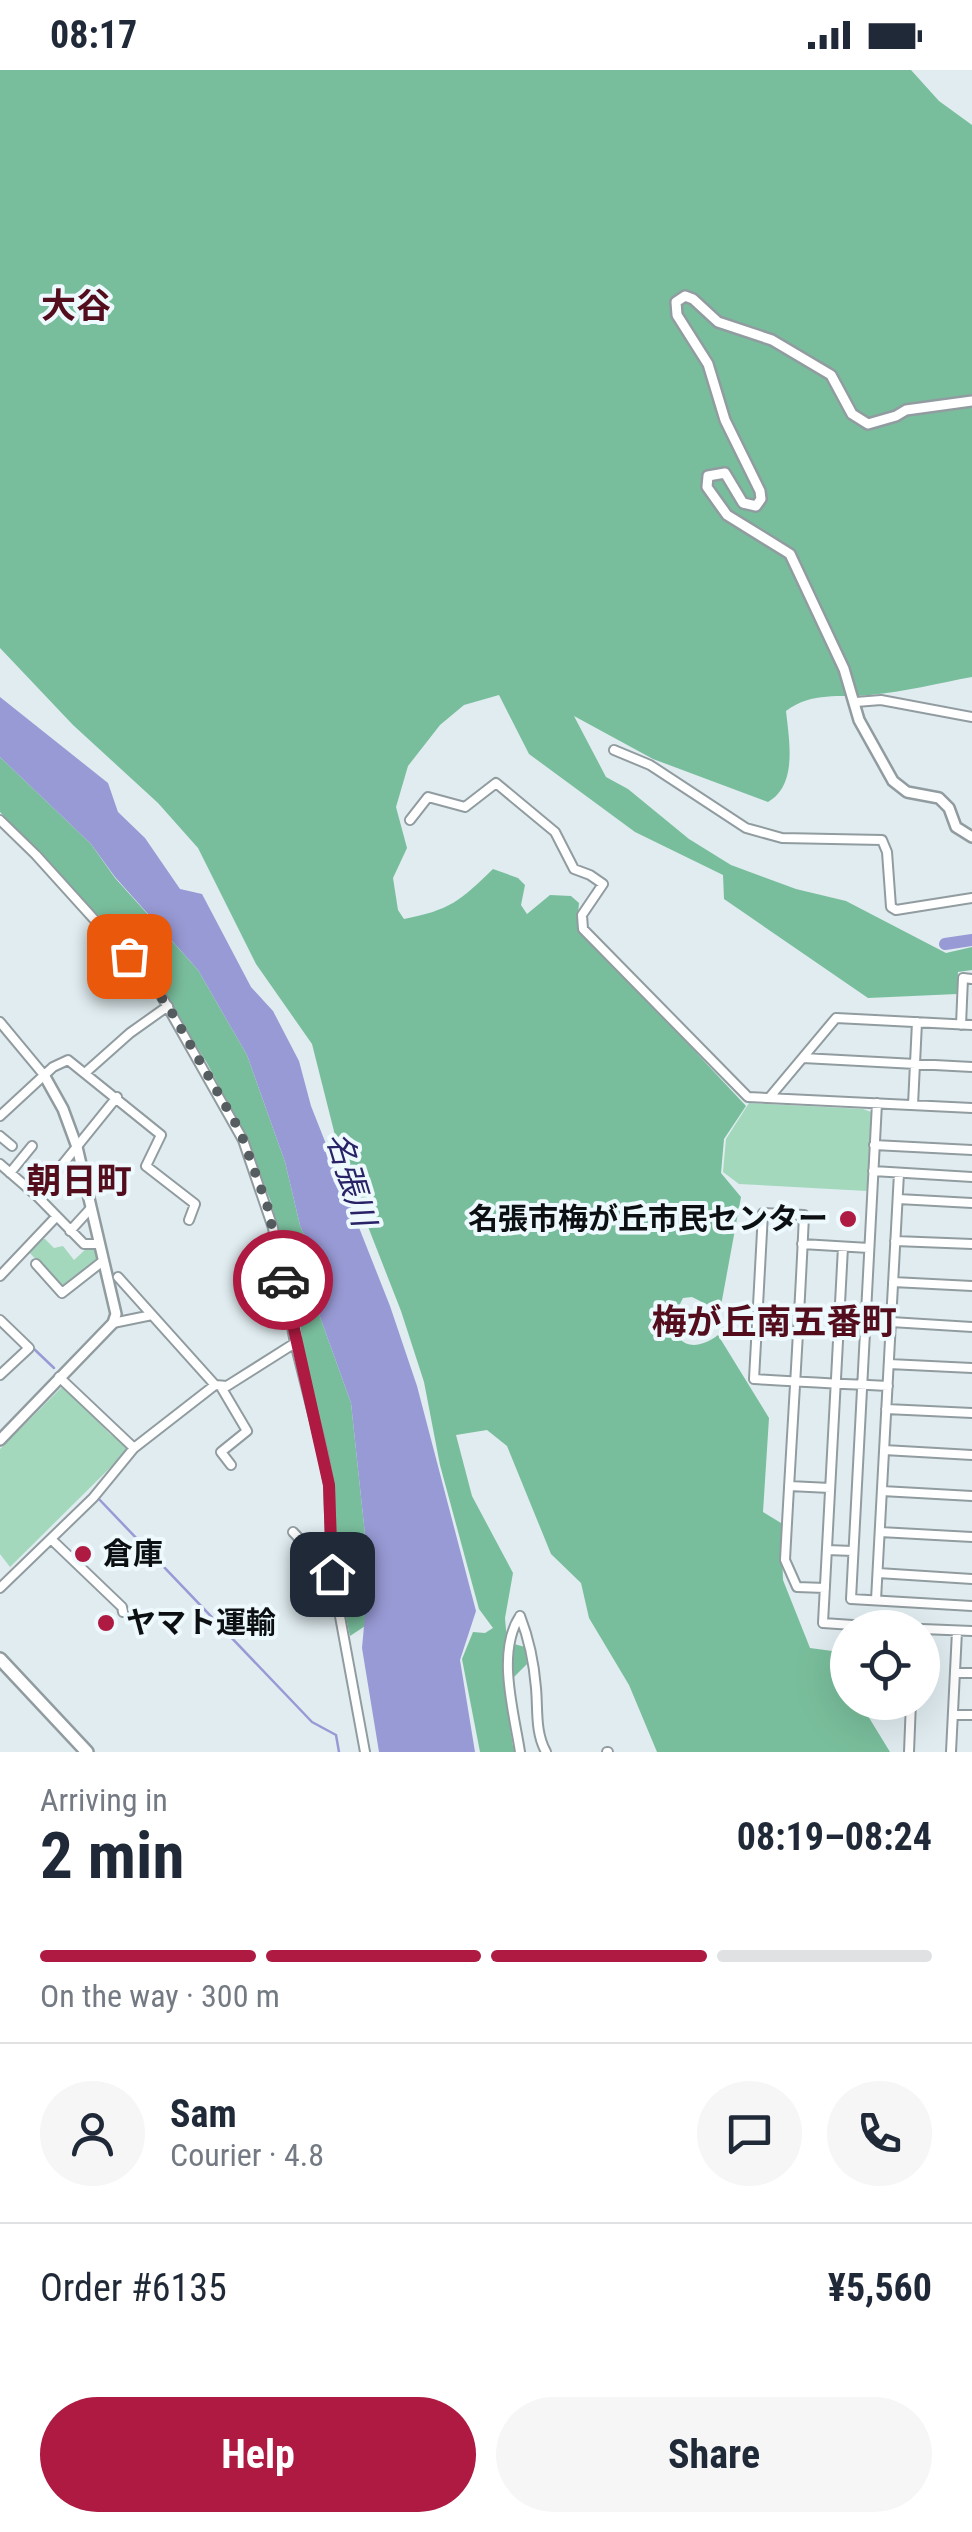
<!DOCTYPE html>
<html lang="en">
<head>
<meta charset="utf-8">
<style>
  :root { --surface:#fff; --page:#f6f6f7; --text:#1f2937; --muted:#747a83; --line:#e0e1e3; --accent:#ae1a41 }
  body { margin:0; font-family:"Roboto Condensed","Noto Sans JP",sans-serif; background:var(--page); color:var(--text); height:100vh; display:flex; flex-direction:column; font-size:38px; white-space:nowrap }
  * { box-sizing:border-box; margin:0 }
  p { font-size:32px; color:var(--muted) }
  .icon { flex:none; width:55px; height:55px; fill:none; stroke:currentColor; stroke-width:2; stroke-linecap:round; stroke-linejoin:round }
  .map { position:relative; height:1682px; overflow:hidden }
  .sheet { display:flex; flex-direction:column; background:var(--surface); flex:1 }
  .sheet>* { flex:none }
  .controls { position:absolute; left:830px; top:1540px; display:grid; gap:20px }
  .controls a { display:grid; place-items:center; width:110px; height:110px; border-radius:50%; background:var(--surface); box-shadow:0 10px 40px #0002; font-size:50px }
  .pin { position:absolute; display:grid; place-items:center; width:85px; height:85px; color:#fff; margin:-42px; border-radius:20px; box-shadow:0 5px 15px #0006 }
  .courier { position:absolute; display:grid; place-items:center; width:100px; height:100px; margin:-50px; border:8px solid #ae1a41; border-radius:50%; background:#fff; color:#222; box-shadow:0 2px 12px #0007 }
  .summary em { font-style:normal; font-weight:700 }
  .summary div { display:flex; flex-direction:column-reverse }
  .summary { display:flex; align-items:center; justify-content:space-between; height:170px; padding:0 40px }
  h1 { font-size:65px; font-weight:700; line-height:75px }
  .bar { display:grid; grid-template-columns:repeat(4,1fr); gap:15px 10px; align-content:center; height:120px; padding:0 40px }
  .bar i { height:12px; border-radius:8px; background:var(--line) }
  .bar .on { background:var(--accent) }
  .bar p { grid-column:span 4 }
  .line { display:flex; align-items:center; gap:25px; padding:0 40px; border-top:2px solid var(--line) }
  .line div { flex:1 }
  .round { display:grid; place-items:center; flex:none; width:105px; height:105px; border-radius:52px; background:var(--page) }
  .button { display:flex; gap:20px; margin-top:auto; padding:20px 40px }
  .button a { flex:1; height:115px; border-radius:60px; background:var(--accent); color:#fff; font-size:40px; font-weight:700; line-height:115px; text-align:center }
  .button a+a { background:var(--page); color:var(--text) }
  .status { display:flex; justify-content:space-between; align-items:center; height:70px; padding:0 50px; background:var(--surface); direction:ltr }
  .status svg { height:28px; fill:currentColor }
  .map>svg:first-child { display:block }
</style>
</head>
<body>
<div class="status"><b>08:17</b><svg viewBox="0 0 49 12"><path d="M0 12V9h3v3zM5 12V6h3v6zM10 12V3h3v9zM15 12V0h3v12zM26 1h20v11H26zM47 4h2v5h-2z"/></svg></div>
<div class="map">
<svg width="972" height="1682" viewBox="0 0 972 1682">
  <rect width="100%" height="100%" fill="#e0ecf0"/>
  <path fill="#a3d8bc" d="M749,1033L863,1039L871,1042L867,1121L739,1114L723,1102L726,1069Z
    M39,1169H45L54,1178L63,1176L74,1190L87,1178L99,1177L101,1190L63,1218L27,1180Z
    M64,1315L110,1364L130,1378L10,1497L0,1484V1379Z"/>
  <path fill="#79be9c" d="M0,0H911L939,31L972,55V607C939,613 904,622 870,625C839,628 813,621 786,641C789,670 798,715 768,732L653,689L574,646L606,707L628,719L689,769L731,795L796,819L846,831L946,883L972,877V900L958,902L957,924L868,928L724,829L723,805L635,762L529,684L499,625L464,635L440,655L408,696L396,737L407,778L393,808L398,840L404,849C450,840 460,831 493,799L518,808L525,815L521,835L527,844L550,825L571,826L579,833L577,855L746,1036L724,1069L721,1103L741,1127L720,1241L692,1227L683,1228C663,1264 685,1290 718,1265L769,1348L763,1442L781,1453L783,1510L810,1578L847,1583L848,1632L869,1633L868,1646L890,1682H657L629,1615L589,1548L581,1513L551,1484L507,1376L487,1360L456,1365L472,1426L513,1503L505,1548L507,1572L525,1577L527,1594L504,1617L513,1676L517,1682H480L462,1589L473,1562L485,1563L493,1558L479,1539L440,1395L424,1312L401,1241L340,1085L312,974L256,894L198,778L158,733L73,655L0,578Z
    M0,687L91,774L115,808L198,900L247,985L285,1092L300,1155L320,1205L319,1244L351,1333L369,1502L365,1556L350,1566L337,1504L300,1255L271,1132L243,1063L207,993L128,869L97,844L0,742Z"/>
  <path fill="#989ad5" d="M0,627L108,713L118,742L145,768L180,819L202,824L251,917L273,941L299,991L311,1036L390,1236L417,1316L476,1541L460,1590L475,1682H379L362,1578L369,1502L351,1333L319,1244L320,1205L300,1155L285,1092L247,985L198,900L115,807L91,774L0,687Z"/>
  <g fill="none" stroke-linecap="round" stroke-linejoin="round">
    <path stroke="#989ad5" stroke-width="2.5" d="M33,1278L54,1298
      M97,1427L312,1652L336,1665L339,1682"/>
    <path stroke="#989ad5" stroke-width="12" d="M945,874L972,870"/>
    <defs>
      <path id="minor" d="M856,632L881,630L972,647
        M614,680L650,695L746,758L782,768L882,770L887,782L891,837L896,840L972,828
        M0,750L36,785L158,920L243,1070L273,1158L295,1273L323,1383L329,1415L332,1503L365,1682
        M410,750L428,727L465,737L496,713L555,762L574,799L590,805L603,814L582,845L583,859L748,1027L972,1038
        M0,952L44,1005
        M961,955L963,908L972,909
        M803,988L972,997
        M85,1003L130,963L168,936
        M769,1028L836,948L972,955
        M877,1033L851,1529L972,1536
        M913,1035L917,952
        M0,1046L53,997L68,990L161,1065L146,1096L195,1134L189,1150
        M0,1066L12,1076
        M874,1075L972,1080
        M0,1094L37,1126L84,1174H99
        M873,1101L972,1107
        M10,1103L32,1076
        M37,1126L117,1027
        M898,1129L972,1133
        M70,1161L91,1138
        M895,1171L972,1174
        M802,1174L869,1178
        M843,1177L823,1553L897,1558
        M36,1194L62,1223L103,1191
        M0,1206L56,1147
        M118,1207L215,1315
        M893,1212L972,1216
        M0,1250L29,1278L0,1305
        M891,1252L972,1257
        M113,1253L152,1245
        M889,1294L972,1298
        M59,1307L134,1378
        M221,1317L247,1361L221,1382L231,1395
        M886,1339L972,1343
        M884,1380L972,1385
        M789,1416L830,1418
        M882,1421L972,1426
        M293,1462L332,1503
        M880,1462L972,1467
        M51,1469L122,1537L123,1542
        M827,1480L853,1481
        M878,1503L972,1509
        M0,1518L93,1428L134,1378L215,1315L227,1316L295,1273
        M825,1518L797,1517L785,1490C791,1375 799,1260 804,1145L763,1143L754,1309C799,1312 843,1314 888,1316
        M876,1530L899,1103
        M520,1546C529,1569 534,1593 536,1618C538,1640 535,1662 546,1682
        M922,1559L972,1561
        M955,1603H972
        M953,1645H972
        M520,1682C514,1642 496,1582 520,1546
        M607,1682H608
        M909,1682L911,1632
        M951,1682L957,1561"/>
      <path id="tertiary" d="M972,331L906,340L896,346L868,354L852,344L831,305L772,270L718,252L693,229L685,226L676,232L677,245L708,294L725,350L760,421L761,429L756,436L743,433L725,403L708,406L707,417L727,445L790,484L844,599L859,650L893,711L907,722L939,728L949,738L956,757L972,767
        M0,1370L113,1253L116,1244L77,1077L63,1039L44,1005"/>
      <path id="primary" d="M0,1589L87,1682"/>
    </defs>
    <use href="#minor" stroke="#919ca0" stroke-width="12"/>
    <use href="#tertiary" stroke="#919ca0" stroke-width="14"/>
    <use href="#primary" stroke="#919ca0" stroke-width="16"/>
    <use href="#minor" stroke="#fff" stroke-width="8"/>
    <use href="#tertiary" stroke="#fff" stroke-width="9"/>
    <use href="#primary" stroke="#fff" stroke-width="11"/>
  </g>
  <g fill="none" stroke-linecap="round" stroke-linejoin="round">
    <path stroke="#565d60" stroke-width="10" stroke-dasharray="0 18" d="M129,886L168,936L240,1061L268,1138L283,1210"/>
    <path stroke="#ae1a41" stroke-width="12" d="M283,1210L329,1415L332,1504"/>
  </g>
  <g fill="#ae1a41" stroke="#edf9fd" stroke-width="4">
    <circle cx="848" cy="1149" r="10"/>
    <circle cx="83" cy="1484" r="10"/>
    <circle cx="106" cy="1553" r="10"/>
  </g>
  <g text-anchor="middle" stroke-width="8" stroke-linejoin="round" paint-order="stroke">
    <g font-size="30" font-weight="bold" fill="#0c1012" stroke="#edf9fd" text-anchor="start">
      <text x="828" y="1159" text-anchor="end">名張市梅が丘市民センター</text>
      <text x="103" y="1494">倉庫</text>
      <text x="126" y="1563">ヤマト運輸</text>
    </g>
    <g font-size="32" font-style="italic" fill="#2a2267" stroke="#edf9fd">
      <text transform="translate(351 1109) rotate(73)" y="11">名張川</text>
    </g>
    <g font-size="35" font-weight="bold" fill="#530d1d" stroke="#edf9fd">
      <text x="76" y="248">大谷</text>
      <text x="79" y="1123">朝日町</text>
      <text x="774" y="1264">梅が丘南五番町</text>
    </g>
  </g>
</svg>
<div class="controls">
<a><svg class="icon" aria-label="locate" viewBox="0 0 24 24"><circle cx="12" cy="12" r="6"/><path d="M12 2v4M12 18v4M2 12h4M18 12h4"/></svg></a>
</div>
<div class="pin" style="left:129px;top:886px;background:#ea580c"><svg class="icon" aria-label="bag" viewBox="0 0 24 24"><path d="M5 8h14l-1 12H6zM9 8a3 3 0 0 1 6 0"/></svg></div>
<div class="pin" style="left:332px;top:1504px;background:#1f2937"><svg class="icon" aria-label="home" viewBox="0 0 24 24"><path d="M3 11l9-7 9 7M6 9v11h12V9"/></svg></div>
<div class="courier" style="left:283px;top:1210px"><svg class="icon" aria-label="car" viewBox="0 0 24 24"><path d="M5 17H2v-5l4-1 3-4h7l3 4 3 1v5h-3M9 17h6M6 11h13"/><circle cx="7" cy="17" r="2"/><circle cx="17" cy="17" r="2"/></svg></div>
</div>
<section class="sheet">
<div class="summary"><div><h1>2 min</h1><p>Arriving in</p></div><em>08:19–08:24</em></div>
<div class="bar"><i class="on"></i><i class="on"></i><i class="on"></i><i></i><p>On the way · 300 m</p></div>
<div class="line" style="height:180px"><a class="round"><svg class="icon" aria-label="person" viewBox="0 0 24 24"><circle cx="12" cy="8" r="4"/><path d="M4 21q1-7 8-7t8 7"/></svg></a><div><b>Sam</b><p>Courier · 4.8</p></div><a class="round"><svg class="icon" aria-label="chat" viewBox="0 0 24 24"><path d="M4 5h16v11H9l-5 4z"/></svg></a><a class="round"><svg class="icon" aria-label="phone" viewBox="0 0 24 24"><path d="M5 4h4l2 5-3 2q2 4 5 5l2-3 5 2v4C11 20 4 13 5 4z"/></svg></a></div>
<div class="line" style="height:130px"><div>Order #6135</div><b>¥5,560</b></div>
<div class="button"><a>Help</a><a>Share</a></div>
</section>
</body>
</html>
